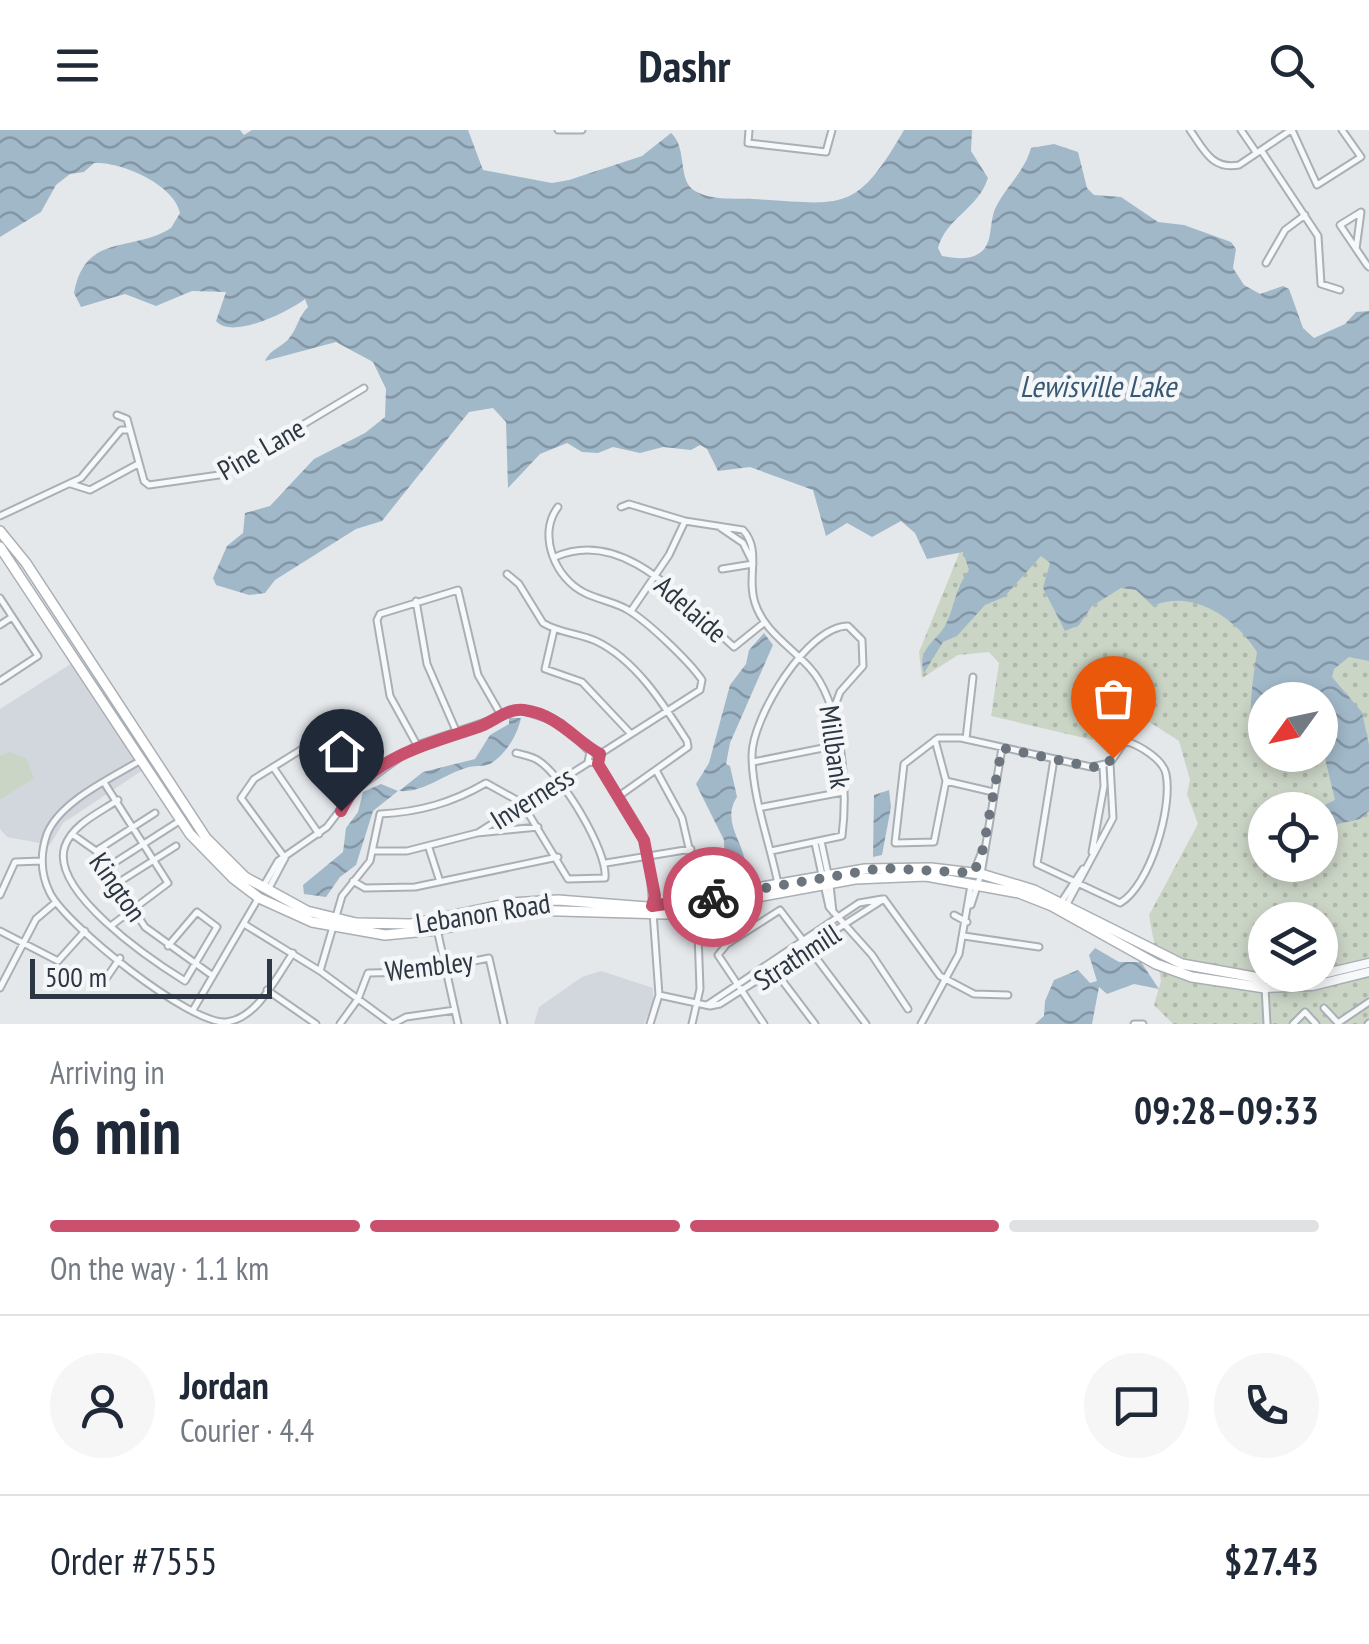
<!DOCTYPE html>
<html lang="en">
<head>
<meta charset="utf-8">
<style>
  :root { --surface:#fff; --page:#f6f6f7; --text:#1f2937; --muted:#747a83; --line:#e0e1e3; --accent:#c9516e }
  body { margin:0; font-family:"PT Sans Narrow",sans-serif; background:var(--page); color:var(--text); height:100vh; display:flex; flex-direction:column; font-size:38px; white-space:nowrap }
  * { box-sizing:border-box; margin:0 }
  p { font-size:32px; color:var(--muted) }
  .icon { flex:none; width:55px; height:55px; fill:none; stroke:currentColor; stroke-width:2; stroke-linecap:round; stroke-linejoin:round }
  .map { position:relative; height:894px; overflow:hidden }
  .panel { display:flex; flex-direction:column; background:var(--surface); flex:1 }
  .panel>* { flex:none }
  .needle { width:65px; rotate:237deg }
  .controls { position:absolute; left:1248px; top:552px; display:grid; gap:20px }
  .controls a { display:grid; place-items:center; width:90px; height:90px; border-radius:50%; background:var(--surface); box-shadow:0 5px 15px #0003; font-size:50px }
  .scale { position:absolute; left:30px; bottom:25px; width:242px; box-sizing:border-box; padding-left:10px; border:5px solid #2c3743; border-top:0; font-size:28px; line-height:35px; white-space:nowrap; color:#2c3743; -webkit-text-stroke:8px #f4f6f8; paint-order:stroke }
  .pin { position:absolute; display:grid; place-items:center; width:85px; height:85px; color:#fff; margin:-102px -42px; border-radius:50% 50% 50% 0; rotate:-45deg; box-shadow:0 0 10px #0007 }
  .pin .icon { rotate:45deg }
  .courier { position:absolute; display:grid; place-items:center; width:100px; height:100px; margin:-50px; border:8px solid #c9516e; border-radius:50%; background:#fff; color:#222; box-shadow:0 2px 12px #0007 }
  .headline em { font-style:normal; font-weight:800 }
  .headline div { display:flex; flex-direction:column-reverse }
  .headline { display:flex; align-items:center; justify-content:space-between; height:170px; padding:0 50px }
  h1 { font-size:65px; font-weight:800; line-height:75px }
  .bar { display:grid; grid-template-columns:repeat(4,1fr); gap:15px 10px; align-content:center; height:120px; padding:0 50px }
  .bar i { height:12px; border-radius:8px; background:var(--line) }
  .bar .current { background:var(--accent) }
  .bar p { grid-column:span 4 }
  .line { display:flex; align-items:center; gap:25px; padding:0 50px; border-top:2px solid var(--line) }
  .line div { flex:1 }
  .round { display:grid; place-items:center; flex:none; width:105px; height:105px; border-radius:52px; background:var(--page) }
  header { display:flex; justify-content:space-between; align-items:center; height:130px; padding:0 50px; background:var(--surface); font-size:45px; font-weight:800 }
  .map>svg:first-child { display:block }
</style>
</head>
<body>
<header><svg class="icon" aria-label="menu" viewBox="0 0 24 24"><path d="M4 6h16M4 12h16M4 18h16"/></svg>Dashr<svg class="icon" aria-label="search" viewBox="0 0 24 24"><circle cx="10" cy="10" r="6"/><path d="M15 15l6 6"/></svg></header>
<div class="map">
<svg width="1369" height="894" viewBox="0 0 1369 894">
  <defs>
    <pattern id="grass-dots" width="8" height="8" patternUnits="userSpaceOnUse" patternTransform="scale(2.5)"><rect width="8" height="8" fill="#cbd5c6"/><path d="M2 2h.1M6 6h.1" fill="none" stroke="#aeb7ab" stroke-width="1.8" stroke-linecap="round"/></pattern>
    <pattern id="water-waves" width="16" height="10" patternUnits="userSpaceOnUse" patternTransform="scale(2.5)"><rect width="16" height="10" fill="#a1b8c9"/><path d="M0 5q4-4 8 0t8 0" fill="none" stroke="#8396a5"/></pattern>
  </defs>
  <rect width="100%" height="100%" fill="#e4e8eb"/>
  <path fill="#d2d7dd" d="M72,533L143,640L63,693L50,715L7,707L0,699V579Z
    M601,841L653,858V871L644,894H534L539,877L582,847Z"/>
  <path fill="url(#grass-dots)" fill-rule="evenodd" d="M976,382L1369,438V894H1173L1154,875L1161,851L1149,785L1198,694L1187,664L1190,650L1179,611L1143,588L1130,571H1096L1093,610L991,586L999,533L989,522L958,525L922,548L919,522ZM1265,570H1320V625H1265ZM1265,680H1320V735H1265ZM1265,790H1320V845H1265Z"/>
  <path fill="#cbd5c6" d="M9,622L26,628L34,648L0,670V626Z"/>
  <path fill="url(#water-waves)" d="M0,0H240L244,5L252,0H468L483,40L552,53L569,50L642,26L671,3C687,17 678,47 692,59C708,71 734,68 753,69C843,74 855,85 904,0H972L971,21L988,48C978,79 946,88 938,118L942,126C955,128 970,131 981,122C993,113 989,94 995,79C1005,57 1024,43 1031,18L1054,14L1078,22L1087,58L1094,65L1121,67L1158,92L1184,95L1231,112L1236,119L1233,138L1244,155L1260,164L1283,156L1289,159L1303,198L1314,208L1345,194L1356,182L1369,181V531L1349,527L1334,539L1332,547L1362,582L1369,615V681L1360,689L1320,698V680L1288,677L1318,678L1335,670L1320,608V570H1265V614L1253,616C1248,583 1252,553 1257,522C1237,490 1194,458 1153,476L1136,460L1121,458L1092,476L1079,495L1065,501L1043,458L1050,433L1041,426L1004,467L985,475L957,506L943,512L924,543C916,518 937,512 946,494C955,476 955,458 969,440L963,422L927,429L915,403L901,391L872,407L847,393L826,406L813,360L750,337L718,341L707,319L700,315L691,320L663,317L640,323L613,317L598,323L582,322L567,313L540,324L508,358L506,292L493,278L469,282L382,391L356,399L275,450L265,463L249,465L216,455L213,448L227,416L243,403L245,383L270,376L314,329L365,303L385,287L386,259L373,232L336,212L265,231C271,218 282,218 290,207C298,197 298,187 308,177L305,169C288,182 232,210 216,191L226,162L192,161L156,176L125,164L81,177L74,163C85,102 132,123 171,98L180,83C175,55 121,31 94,33L84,42L70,44L56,55L41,82L0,107Z
    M764,503L773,515L730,613L726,634L730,636L737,667C718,695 753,720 744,746L733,750L725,736L724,710L696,654L709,633L730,555L746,534L749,520Z
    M509,588H521C517,606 506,624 490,634C483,637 474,635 466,638C444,644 424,663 399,661L423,642L475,629L490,605L509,594Z
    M381,654L398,661L373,681L356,735L340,747L326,767L304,764L303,755L343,722L346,698L358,682L363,662Z
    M889,660L891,677L882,725L873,727L874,665Z
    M1095,818L1119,832H1141L1159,859L1134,854L1107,864L1099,857L1092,894H1035L1044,886L1045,871L1054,850L1078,840L1090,853L1097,851L1089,825Z"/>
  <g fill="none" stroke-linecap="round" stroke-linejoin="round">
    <defs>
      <path id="minor" d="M558,0H582
        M749,0L748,13L826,22L832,0
        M1190,0C1204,20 1212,40 1239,35L1291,0
        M1241,0L1256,22
        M1292,0L1317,55L1361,27L1342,0
        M1261,20L1318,106L1321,154L1340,160
        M1356,119L1361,82L1340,95L1367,135L1369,137
        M1266,133L1285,100L1305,85
        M117,285L127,289L144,351L149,355L219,345L364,258
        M71,354L90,360L138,334
        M558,377C537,404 555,449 585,463C599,470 615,472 628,480C648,492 689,531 702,550L700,560L600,624
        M621,377L629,374L685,391L743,400C762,421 746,447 755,473C764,501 790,516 809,537C842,572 848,659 842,706L771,721
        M0,386L81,348L121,300H129
        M721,398L743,413L752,431
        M555,427C626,396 686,475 734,517L765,492
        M722,439L753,434
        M507,444L519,454L543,493C559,503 578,503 596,511C636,530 664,575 687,611L688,617L619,666
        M0,468L38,526L0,551
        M416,471L427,534L457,603
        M631,481L669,425L685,391
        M0,495L12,487
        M554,500L545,539L582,552L631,604
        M345,585L382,638
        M966,609L973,547
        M935,610L946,651L934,712L895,713L904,634L938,608H961L1091,637L1110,633L1125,611C1139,615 1163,629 1166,644C1173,677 1150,756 1120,773L1037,734L1054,629
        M417,615L390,566L377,490L380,484L458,460L478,545L501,585
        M141,630C112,648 60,671 47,704C40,724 41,745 50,763C67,796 189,894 226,892C257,889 277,846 293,823
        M753,632L838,615
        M599,633L588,632L590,622L600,624L599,633L639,698L649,727L659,865L650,894
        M273,637L319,704
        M657,642L682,688L696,748
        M946,651L993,662
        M105,654L168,753L112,795
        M118,670C99,683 73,694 65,716C49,761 151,830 185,851L217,797L197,782L168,816
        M763,677L843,662
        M479,702L588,633
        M72,704L96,721L145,797L213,846
        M821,711L828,744
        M815,713L829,777L872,825L908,879
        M429,718L440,752
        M96,721L155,683
        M372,721H407L477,703L538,697
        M1092,722L1104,656L1103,637
        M285,728L241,668L254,649L307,616L349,665
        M606,733L691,719
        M106,738L181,690
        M973,744L983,719
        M650,746L654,774
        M353,751L365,758L415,757L558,727
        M116,754L176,716
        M778,754C770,713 752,667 752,625C752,588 807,496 848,496L862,510L863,536L840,562L832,584
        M830,755L833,782
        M263,757L278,731L327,697L356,659L417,615L520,580L561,593L590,622
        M268,760L285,728
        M0,765L15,732L41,731
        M884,769L940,846L974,864L1008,865
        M1062,771L1083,739
        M971,775L981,744L1002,618
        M1066,776L1113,688L1110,633
        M954,785L967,792
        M435,790L458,894
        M244,794L320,841L392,894
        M0,801L58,831L85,801
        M964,806L1039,817
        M320,841L342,766L370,731L380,684C419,682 452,673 486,653L522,673L568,749L605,748C608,721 562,646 539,631C532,626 523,625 516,623
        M775,841L815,894
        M101,856L120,828
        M1265,857L1267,894
        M0,858L36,789L56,772
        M267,860L316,894
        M659,865L710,876L720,874L884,769
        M707,875L859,773L882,769
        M1324,878L1339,894
        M193,880L259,767
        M1338,893L1369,872
        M340,894L358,869L368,843L420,842L489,828L504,894
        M393,894L406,887L455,880
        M692,894L700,859L698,803
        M764,894L718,825L727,814L780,780L866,894
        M921,894L959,824L971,755
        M1134,894H1143
        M1293,894L1305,882L1316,894
        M1368,894L1369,893"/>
      <path id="tertiary" d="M1265,849L1314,846L1369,833
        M1265,858L1312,856L1369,842"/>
      <path id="secondary" d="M0,401L26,433L206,708L245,747L307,781L356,793L411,794L511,773L558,770L647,777L865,739L931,738L981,744L1034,760L1182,834L1265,849
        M0,417L190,704L234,749L259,768L312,792L385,805L437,800L526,780L666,784L855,749L926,746L1019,763L1052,776L1156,834L1192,847L1265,858"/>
    </defs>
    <use href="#minor" stroke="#a9afb5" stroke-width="9"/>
    <use href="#tertiary" stroke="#a9afb5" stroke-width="11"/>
    <use href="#secondary" stroke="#a9afb5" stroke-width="12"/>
    <use href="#minor" stroke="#f7f8fa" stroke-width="5"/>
    <use href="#tertiary" stroke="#f7f8fa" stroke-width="8"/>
    <use href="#secondary" stroke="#fff" stroke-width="9"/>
  </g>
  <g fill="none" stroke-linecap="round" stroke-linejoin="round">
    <path stroke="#6c757e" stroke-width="10" stroke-dasharray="0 18" d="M713,767L882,738L974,743L983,719L1002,618L1091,637H1103L1113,628"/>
    <path stroke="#c9516e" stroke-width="12" d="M341,681C366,627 430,614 481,596C496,590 507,578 524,580C557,584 576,611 600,624L598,634L644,710L655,766L652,776L713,767"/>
  </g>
  <g text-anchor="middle" stroke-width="9" stroke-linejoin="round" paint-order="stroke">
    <g font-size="28" fill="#2c3743" stroke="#f4f6f8">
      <text transform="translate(261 319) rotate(-30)" y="10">Pine Lane</text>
      <text transform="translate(691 479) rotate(41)" y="10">Adelaide</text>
      <text transform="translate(835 617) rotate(82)" y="10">Millbank</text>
      <text transform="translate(532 668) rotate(-32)" y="10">Inverness</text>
      <text transform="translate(118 757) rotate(55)" y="10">Kington</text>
      <text transform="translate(483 783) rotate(-9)" y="10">Lebanon Road</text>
      <text transform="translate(797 827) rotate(-33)" y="10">Strathmill</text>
      <text transform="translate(429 836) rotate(-7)" y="10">Wembley</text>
    </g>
    <g font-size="30" font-style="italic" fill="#385975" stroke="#f4f6f8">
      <text x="1098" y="267">Lewisville Lake</text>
    </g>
  </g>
</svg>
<div class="controls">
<a><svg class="needle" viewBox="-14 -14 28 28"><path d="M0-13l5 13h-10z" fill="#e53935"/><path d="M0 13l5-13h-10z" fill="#747a83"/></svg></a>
<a><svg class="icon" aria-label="locate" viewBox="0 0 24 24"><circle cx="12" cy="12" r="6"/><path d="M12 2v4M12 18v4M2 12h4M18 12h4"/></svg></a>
<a><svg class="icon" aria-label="layers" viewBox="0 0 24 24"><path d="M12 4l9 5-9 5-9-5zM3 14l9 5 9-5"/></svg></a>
</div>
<div class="scale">500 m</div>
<div class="pin" style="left:1113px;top:628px;background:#ea580c"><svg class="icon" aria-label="bag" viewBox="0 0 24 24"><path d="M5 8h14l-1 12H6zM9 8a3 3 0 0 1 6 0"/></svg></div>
<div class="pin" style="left:341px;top:681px;background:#1f2937"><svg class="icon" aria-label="home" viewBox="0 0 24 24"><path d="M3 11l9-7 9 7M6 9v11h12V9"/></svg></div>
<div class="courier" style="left:713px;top:767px"><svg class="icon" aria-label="bike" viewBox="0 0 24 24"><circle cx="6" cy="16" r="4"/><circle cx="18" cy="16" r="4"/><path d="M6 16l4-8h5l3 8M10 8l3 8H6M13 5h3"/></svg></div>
</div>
<section class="panel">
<div class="headline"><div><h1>6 min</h1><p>Arriving in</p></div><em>09:28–09:33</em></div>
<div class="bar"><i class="current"></i><i class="current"></i><i class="current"></i><i></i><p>On the way · 1.1 km</p></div>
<div class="line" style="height:180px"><a class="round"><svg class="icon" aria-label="person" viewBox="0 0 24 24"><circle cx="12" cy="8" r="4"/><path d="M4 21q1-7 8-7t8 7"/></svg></a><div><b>Jordan</b><p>Courier · 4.4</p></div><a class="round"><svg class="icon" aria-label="chat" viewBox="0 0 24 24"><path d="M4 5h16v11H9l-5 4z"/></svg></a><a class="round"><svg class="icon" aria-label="phone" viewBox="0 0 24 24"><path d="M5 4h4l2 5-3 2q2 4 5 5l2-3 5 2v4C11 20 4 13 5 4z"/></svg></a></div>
<div class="line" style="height:130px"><div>Order #7555</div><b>$27.43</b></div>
</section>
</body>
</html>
